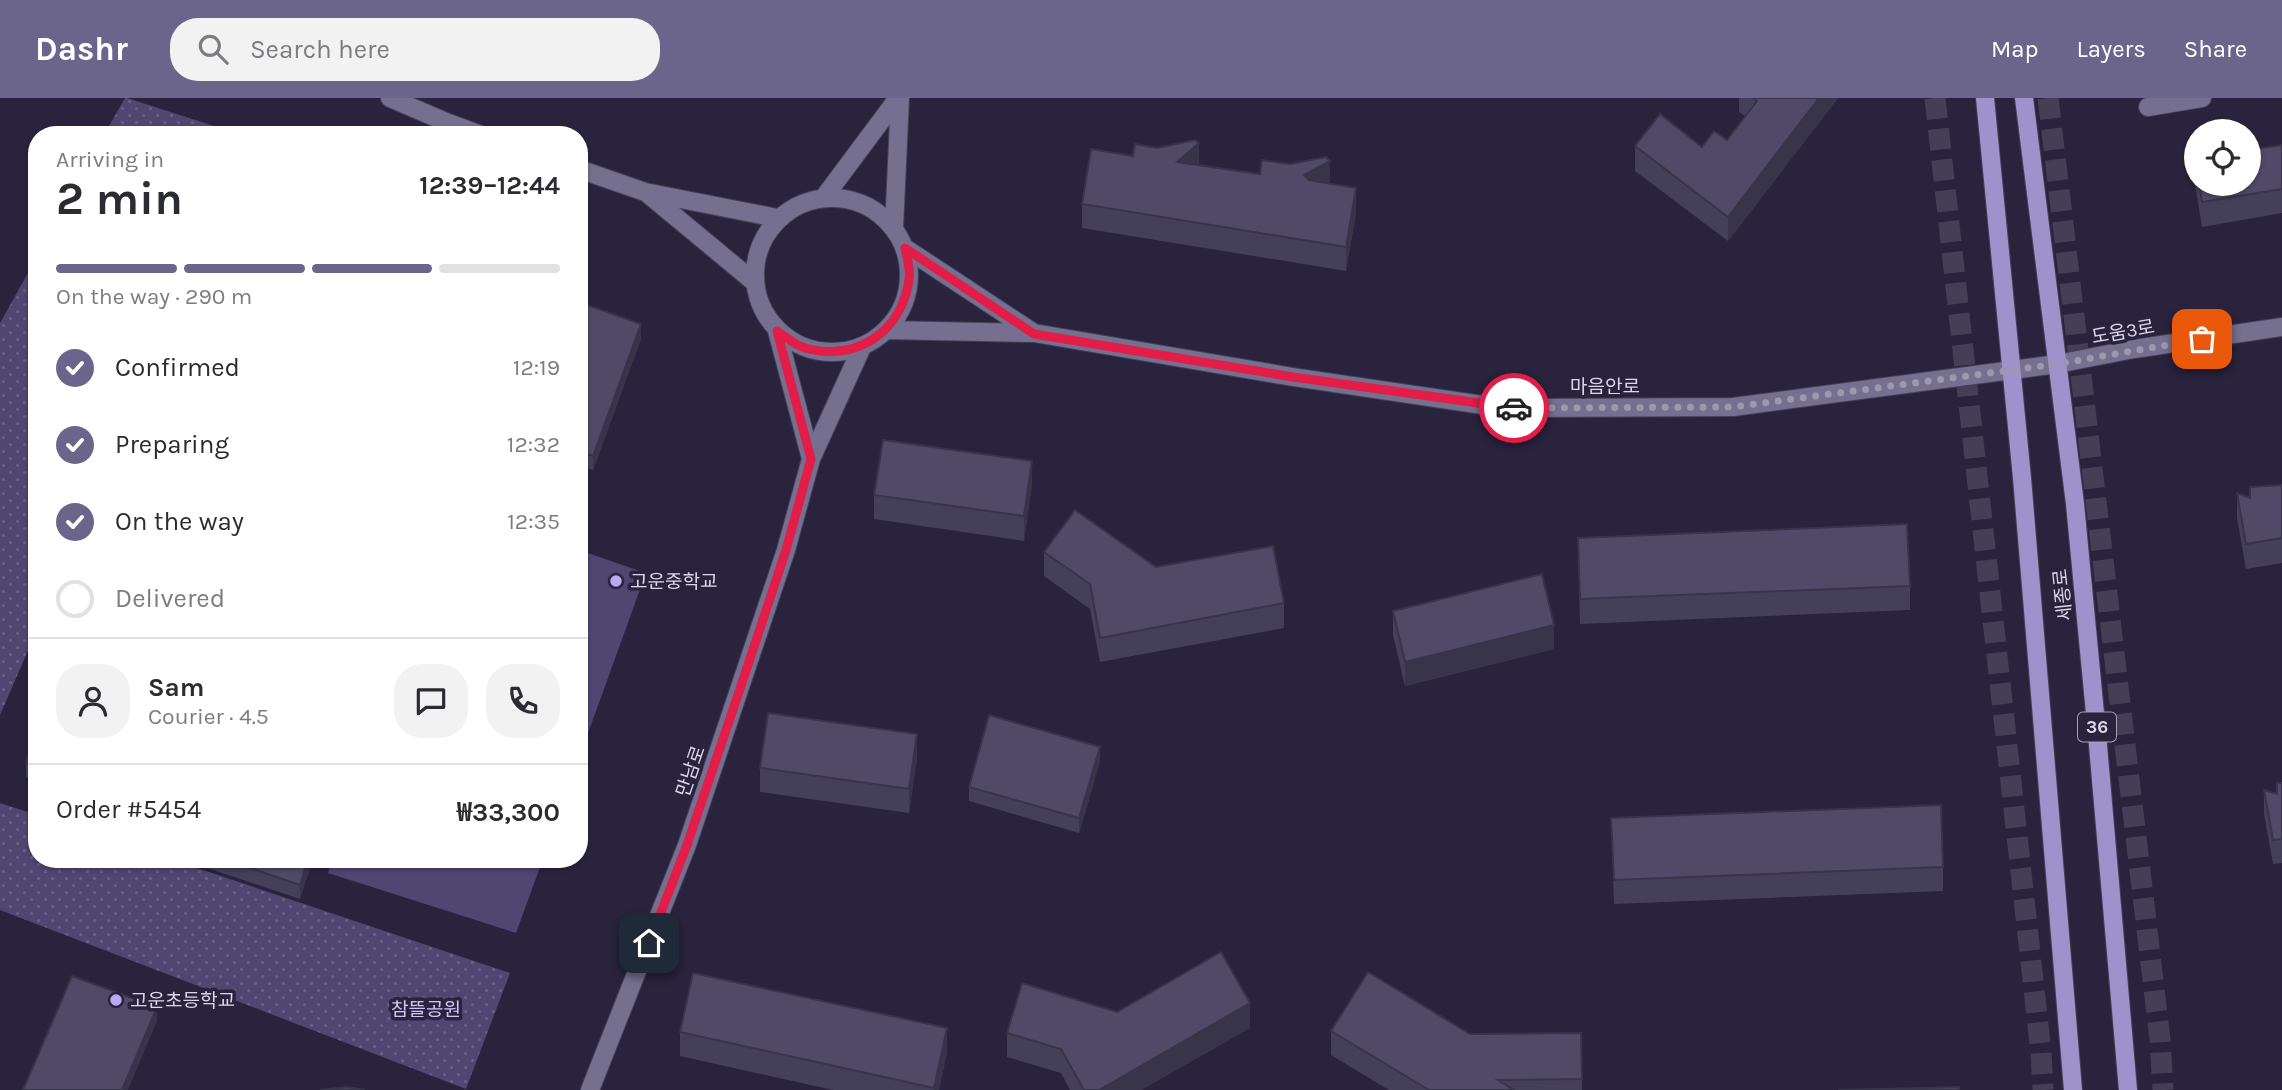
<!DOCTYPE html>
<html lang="en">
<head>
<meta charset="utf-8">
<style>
  :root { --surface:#fff; --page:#f2f2f3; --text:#2b2b33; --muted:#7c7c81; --line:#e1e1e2; --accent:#6b648b }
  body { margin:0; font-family:Karla,"Noto Sans KR",sans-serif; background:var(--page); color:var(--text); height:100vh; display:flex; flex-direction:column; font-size:26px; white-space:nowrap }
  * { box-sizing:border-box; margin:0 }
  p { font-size:23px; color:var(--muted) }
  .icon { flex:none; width:38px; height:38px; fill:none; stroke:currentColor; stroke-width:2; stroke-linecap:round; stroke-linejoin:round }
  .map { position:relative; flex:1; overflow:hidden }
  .drawer { position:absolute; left:28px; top:28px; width:560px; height:742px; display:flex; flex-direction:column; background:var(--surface); border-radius:28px; box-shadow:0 2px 5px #0004 }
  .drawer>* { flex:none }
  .tools { position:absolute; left:2184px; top:21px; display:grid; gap:14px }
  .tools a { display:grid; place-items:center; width:77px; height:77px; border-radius:50%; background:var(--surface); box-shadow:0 2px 5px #0004; font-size:35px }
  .pin { position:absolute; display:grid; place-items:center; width:60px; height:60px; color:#fff; margin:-30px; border-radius:14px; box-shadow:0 4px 10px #0006 }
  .courier { position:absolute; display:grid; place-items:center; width:70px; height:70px; margin:-35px; border:5px solid #e11d48; border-radius:50%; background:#fff; color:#222; box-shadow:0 2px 9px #0007 }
  .overview em { font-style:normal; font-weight:700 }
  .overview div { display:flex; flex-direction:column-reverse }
  .overview { display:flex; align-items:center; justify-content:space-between; height:119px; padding:0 28px }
  h1 { font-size:46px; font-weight:700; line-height:52px }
  .bar { display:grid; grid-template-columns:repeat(4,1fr); gap:10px 7px; align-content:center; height:84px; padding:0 28px }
  .bar i { height:9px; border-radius:5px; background:var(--line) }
  .bar .selected { background:var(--accent) }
  .bar p { grid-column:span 4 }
  .line { display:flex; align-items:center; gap:18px; padding:0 28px; border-top:2px solid var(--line) }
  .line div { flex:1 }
  .round { display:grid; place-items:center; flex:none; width:74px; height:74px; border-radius:28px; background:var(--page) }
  ol { padding:0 28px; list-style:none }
  li { display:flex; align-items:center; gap:21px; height:77px }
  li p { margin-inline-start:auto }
  li .icon { padding:7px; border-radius:50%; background:var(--accent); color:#fff; stroke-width:4 }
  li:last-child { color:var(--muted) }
  li i { width:38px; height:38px; border:4px solid var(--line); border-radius:50% }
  header { display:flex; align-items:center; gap:42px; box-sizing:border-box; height:98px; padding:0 35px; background:var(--accent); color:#fff }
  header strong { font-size:33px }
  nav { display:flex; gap:38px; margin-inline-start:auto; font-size:24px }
  .search { width:490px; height:63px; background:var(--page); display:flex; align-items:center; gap:18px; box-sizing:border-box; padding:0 24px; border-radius:28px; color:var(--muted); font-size:26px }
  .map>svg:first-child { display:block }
</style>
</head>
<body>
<header>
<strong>Dashr</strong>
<div class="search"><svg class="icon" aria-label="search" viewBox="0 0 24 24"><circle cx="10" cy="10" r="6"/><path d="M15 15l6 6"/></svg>Search here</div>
<nav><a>Map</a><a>Layers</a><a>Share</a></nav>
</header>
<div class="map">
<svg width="2282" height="992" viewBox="0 0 2282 992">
  <defs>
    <pattern id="park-dots" width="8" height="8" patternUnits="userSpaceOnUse" patternTransform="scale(1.75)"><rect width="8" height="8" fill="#504672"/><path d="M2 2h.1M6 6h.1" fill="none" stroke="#696086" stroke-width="1.8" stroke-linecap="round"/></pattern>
  </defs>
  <rect width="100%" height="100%" fill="#29233d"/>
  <path fill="url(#park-dots)" d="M125,0H127L242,37H104Z
    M37,159V532L0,617V225Z
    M0,705L37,717V761H170L510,875L466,991L0,812Z"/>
  <path fill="#504672" d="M579,452L646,475L579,660Z
    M332,761H543L516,835L328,775Z"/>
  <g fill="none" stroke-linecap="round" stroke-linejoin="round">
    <path stroke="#443e57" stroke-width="21" stroke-dasharray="21 10" stroke-linecap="butt" d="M1935,0L2041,954L2043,992
      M2048,0L2160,941L2163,992"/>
    <defs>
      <path id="minor" d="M390,0L446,24L481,37
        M2148,9L2202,0
        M579,71L645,94L777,120
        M648,96L753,183
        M825,98L898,0
        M755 177a77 77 0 1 1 154 0a77 77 0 1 1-154 0Z
        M894,130L900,0
        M905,150L1034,235
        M886,232L1034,235L1293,279L1503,310L1733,309L2057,266L2134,251L2282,229
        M777,233L811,361
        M590,992L687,747L786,452L811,361L862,249"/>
      <path id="major" d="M1985,0L2022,380L2073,992
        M2024,0L2075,406L2097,636L2128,992"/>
    </defs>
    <use href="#minor" stroke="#464057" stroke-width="20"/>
    <use href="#major" stroke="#464057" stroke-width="20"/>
    <use href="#minor" stroke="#75708f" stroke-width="18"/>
    <use href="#major" stroke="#9e92cc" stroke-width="18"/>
  </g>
  <path fill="#454059" d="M1739,0H1838L1728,143L1635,73V48L1702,49L1727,42L1745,18L1739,14Z
    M2282,47V115L2202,129L2195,86V61H2196V86H2249Z
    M1133,58L1330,86L1356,115L1346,173L1082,130V106Z
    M579,204L641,241L593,372L579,368Z
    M1032,387L1024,443L874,421V397Z
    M2282,387V465L2246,471L2237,420V395L2250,400Z
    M1578,440L1910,488V512L1580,526Z
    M1044,454L1156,469L1284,505V530L1100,564L1090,511L1044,478Z
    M1393,513L1554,551L1405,588L1393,537Z
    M37,632V682L26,679V664Z
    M917,660L909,715L760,694V670Z
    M1100,664L1079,735L969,703V689Z
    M2282,685V765L2273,766L2264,716V692L2277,696Z
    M1611,720L1943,769V793L1614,806Z
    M180,761H313L300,801Z
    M1117,914L1250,930L1141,992H1070L1061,975L1007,959V935Z
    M1331,933L1470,936L1581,935L1582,992H1389L1331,957Z
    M680,934L947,954L939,992H833L680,958Z"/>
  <path fill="#383449" d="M1819,0H1838L1728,143V119Z
    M1199,45V69L1177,64Z
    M1330,63V87L1304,101V77Z
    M1356,90V115L1346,173V149Z
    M641,226V241L593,372V358Z
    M1032,363V387L1024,443V418Z
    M1554,527V551L1405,588V564Z
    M917,636V660L909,715V691Z
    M1100,649V664L1079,735V720Z
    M308,761H313L300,801V787Z
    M1250,905V930L1141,992H1099Z
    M157,909V923L128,992H122Z
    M947,930V954L939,992H934Z"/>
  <path fill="#504a68" stroke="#383449" stroke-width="2" d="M1753,0H1819L1728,119L1635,48L1660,16L1702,49L1714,33L1727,42L1757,3Z
    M1195,42L1199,45L1177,64L1260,76L1262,62L1290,66L1326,59L1330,63L1304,77L1309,82L1356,90L1346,149L1082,106L1091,51L1133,58L1135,46L1157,50Z
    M2282,47V91L2202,104L2199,86H2249V52Z
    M579,204L641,226L593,358L579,353Z
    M883,342L1032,363L1024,418L874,397Z
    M2282,387V440L2246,446L2237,395L2250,400V389Z
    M1075,412L1156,469L1273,448L1284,505L1100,540L1090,486L1044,454Z
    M1907,426L1910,488L1580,501L1578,440Z
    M1542,476L1554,527L1405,564L1393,513Z
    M768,615L917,636L909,691L760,670Z
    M989,617L1100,649L1079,720L969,689Z
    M37,632V668L26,664Z
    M2277,685H2282V741L2273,742L2264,692L2277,696Z
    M1941,707L1943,769L1614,782L1611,720Z
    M224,761H308L300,787Z
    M1221,854L1250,905L1099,992H1084L1061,951L1007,935L1022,885L1117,914Z
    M1368,874L1470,936L1581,935L1582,981L1498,982L1514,992H1429L1331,933Z
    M693,875L947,930L934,990L680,934Z
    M72,878L157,909L122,992H23Z
    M347,989L365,992H320Z
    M1959,989V992H1838Z"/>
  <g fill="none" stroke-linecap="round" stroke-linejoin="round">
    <path stroke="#9c98ad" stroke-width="7" stroke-dasharray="0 12.6" d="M1514,310L1733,309L2057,266L2202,241"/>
    <path stroke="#e11d48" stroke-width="9" d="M649,845L687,747L741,588L786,452L811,361L777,233C785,238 795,247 805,250C856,264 901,235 909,182C911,172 907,160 905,150L1034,236L1293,279L1514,310"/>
  </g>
  <g fill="#baaaf6" stroke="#29233d" stroke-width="2.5">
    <circle cx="616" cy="483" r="7"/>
    <circle cx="116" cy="902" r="7"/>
  </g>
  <g text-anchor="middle" stroke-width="7" stroke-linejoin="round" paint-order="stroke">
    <rect fill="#29233d" stroke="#a5a1b5" stroke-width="2" x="2078" y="614.5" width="38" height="29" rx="5"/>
    <g font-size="18" font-weight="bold" fill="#dad7e9">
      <text x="2097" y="635">36</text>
    </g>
    <g font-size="19" fill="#dad7e9" stroke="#29233d">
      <text transform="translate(2123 233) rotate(-10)" y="7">도움3로</text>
      <text x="1605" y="295">마음안로</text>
      <text transform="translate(2062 497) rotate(-96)" y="7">세종로</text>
      <text transform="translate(690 673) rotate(-71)" y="7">만남로</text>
    </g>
    <g font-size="19" fill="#dad7e9" stroke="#29233d" text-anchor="start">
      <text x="630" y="490">고운중학교</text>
      <text x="130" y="909">고운초등학교</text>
    </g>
    <g font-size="19" fill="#d0c6fb" stroke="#29233d">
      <text x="426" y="918">참뜰공원</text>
    </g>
  </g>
</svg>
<div class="tools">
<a><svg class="icon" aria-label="locate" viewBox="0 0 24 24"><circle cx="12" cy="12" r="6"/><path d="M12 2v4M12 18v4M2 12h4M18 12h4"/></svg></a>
</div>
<div class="pin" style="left:2202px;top:241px;background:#ea580c"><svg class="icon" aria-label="bag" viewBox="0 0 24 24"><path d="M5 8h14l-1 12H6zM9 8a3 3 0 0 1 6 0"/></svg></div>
<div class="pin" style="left:649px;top:845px;background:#1f2937"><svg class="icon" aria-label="home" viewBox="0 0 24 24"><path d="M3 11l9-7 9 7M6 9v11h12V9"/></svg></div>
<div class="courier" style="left:1514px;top:310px"><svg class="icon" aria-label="car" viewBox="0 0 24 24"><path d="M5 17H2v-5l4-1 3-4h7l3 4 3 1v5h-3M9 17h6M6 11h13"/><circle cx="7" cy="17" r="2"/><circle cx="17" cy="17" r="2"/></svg></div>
<section class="drawer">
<div class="overview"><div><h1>2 min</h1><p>Arriving in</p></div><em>12:39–12:44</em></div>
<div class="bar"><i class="selected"></i><i class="selected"></i><i class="selected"></i><i></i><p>On the way · 290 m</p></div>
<ol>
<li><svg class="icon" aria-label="check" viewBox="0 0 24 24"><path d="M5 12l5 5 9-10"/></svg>Confirmed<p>12:19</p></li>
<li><svg class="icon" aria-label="check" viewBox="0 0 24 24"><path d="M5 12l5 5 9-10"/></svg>Preparing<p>12:32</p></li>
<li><svg class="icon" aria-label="check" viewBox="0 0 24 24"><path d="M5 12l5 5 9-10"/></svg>On the way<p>12:35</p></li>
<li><i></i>Delivered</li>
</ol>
<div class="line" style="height:126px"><a class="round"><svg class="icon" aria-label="person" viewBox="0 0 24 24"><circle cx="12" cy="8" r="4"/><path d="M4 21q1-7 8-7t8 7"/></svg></a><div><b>Sam</b><p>Courier · 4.5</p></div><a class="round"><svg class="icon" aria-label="chat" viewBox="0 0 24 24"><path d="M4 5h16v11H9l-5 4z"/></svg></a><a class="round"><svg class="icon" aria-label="phone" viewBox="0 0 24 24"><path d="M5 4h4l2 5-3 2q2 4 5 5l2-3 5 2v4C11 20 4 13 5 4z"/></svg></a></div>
<div class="line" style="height:91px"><div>Order #5454</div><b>₩33,300</b></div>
</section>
</div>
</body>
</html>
